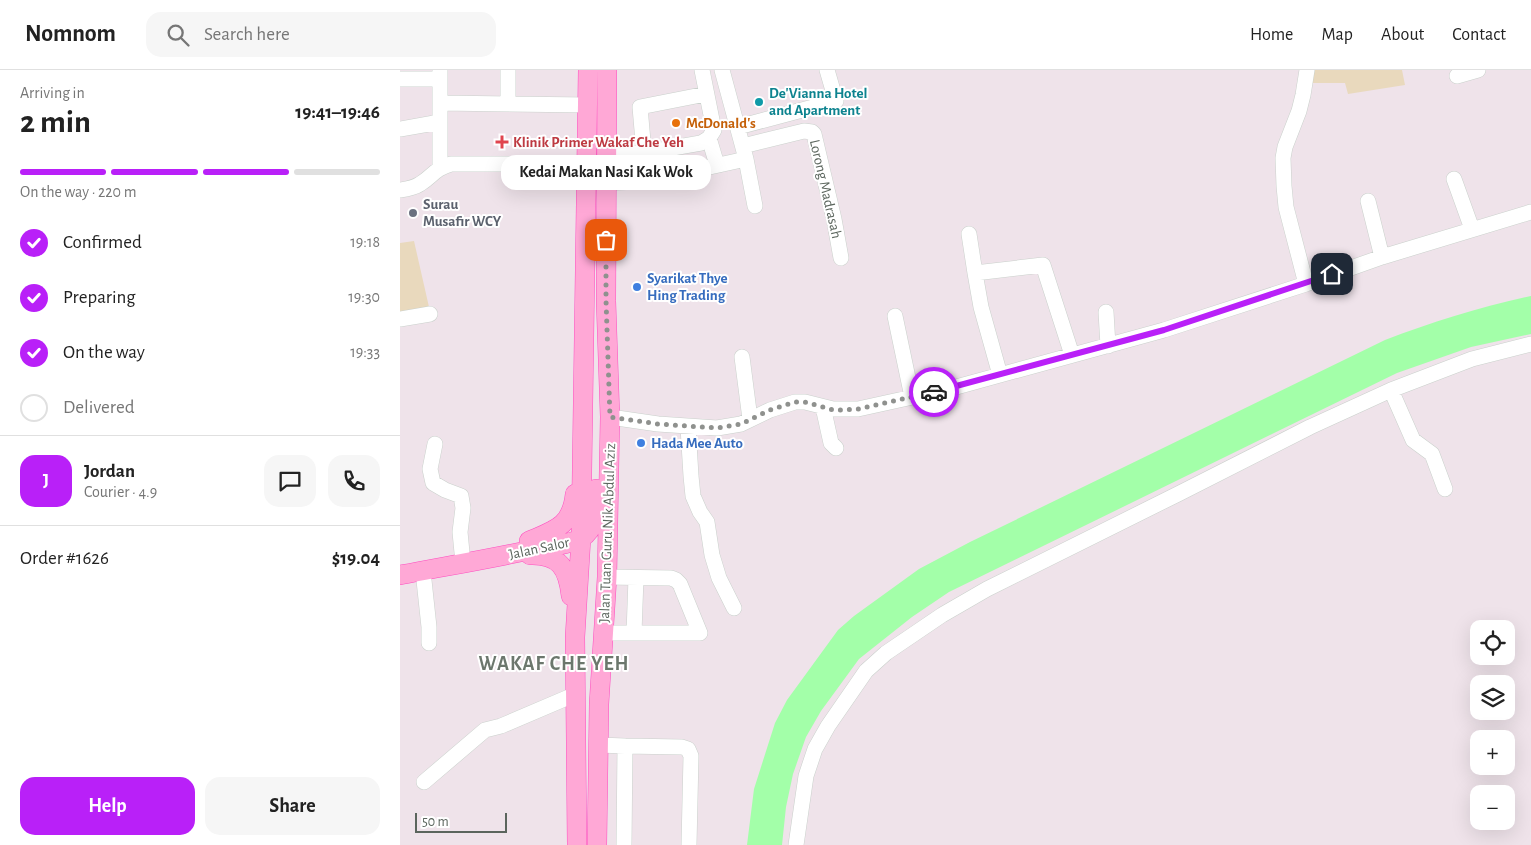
<!DOCTYPE html>
<html lang="en">
<head>
<meta charset="utf-8">
<style>
  :root { --surface:#fff; --page:#f6f6f6; --text:#222; --muted:#767676; --line:#e0e0e0; --accent:#b920f8 }
  body { margin:0; font-family:"Alegreya Sans",sans-serif; background:var(--page); color:var(--text); height:100vh; display:flex; flex-direction:column; font-size:19px; white-space:nowrap }
  * { box-sizing:border-box; margin:0 }
  p { font-size:16px; color:var(--muted) }
  .icon { flex:none; width:28px; height:28px; fill:none; stroke:currentColor; stroke-width:2; stroke-linecap:round; stroke-linejoin:round }
  .map { position:relative; flex:1; overflow:hidden }
  .sheet { display:flex; flex-direction:column; background:var(--surface); width:400px }
  .sheet>* { flex:none }
  .tools { position:absolute; left:1070px; top:550px; display:grid; gap:10px }
  .tools a { display:grid; place-items:center; width:45px; height:45px; border-radius:10px; background:var(--surface); box-shadow:0 5px 20px #0002; font-size:25px }
  .scale { position:absolute; left:15px; bottom:12px; width:92px; box-sizing:border-box; padding-left:5px; border:2px solid #5b655d; border-top:0; font-size:14px; line-height:18px; white-space:nowrap; color:#5b655d; -webkit-text-stroke:4px #fff; paint-order:stroke }
  .pin { position:absolute; display:grid; place-items:center; width:42px; height:42px; color:#fff; margin:-21px; border-radius:10px; box-shadow:0 2px 8px #0006 }
  .courier { position:absolute; display:grid; place-items:center; width:50px; height:50px; margin:-25px; border:4px solid #b920f8; border-radius:50%; background:#fff; color:#222; box-shadow:0 1px 6px #0007 }
  .bubble { position:absolute; height:35px; border-radius:15px; background:var(--surface); box-shadow:0 5px 20px #0002; font-size:16px; font-weight:700; line-height:35px; text-align:center }
  .overview em { font-style:normal; font-weight:700 }
  .overview div { display:flex; flex-direction:column-reverse }
  .overview { display:flex; align-items:center; justify-content:space-between; height:85px; padding:0 20px }
  h1 { font-size:32px; font-weight:700; line-height:38px }
  .bar { display:grid; grid-template-columns:repeat(4,1fr); gap:8px 5px; align-content:center; height:60px; padding:0 20px }
  .bar i { height:6px; border-radius:4px; background:var(--line) }
  .bar .active { background:var(--accent) }
  .bar p { grid-column:span 4 }
  .line { display:flex; align-items:center; gap:12px; padding:0 20px; border-top:1px solid var(--line) }
  .line div { flex:1 }
  .round { display:grid; place-items:center; flex:none; width:52px; height:52px; border-radius:15px; background:var(--page) }
  ol { padding:0 20px; list-style:none }
  li { display:flex; align-items:center; gap:15px; height:55px }
  li p { margin-inline-start:auto }
  li .icon { padding:5px; border-radius:50%; background:var(--accent); color:#fff; stroke-width:4 }
  li:last-child { color:var(--muted) }
  li i { width:28px; height:28px; border:2px solid var(--line); border-radius:50% }
  .action { display:flex; gap:10px; margin-top:auto; padding:10px 20px }
  .action a { flex:1; height:58px; border-radius:15px; background:var(--accent); color:#fff; font-size:20px; font-weight:700; line-height:58px; text-align:center }
  .action a+a { background:var(--page); color:var(--text) }
  header { display:flex; align-items:center; gap:30px; box-sizing:border-box; height:70px; padding:0 25px; background:var(--surface); border-bottom:1px solid var(--line) }
  header strong { font-size:24px }
  nav { display:flex; gap:28px; margin-inline-start:auto; font-size:18px }
  .search { width:350px; height:45px; background:var(--page); display:flex; align-items:center; gap:12px; box-sizing:border-box; padding:0 18px; border-radius:15px; color:var(--muted); font-size:19px }
  main { display:flex; flex:1; min-height:0 }
  .map>svg:first-child { display:block }
</style>
</head>
<body>
<header>
<strong>Nomnom</strong>
<div class="search"><svg class="icon" aria-label="search" viewBox="0 0 24 24"><circle cx="10" cy="10" r="6"/><path d="M15 15l6 6"/></svg>Search here</div>
<nav><a>Home</a><a>Map</a><a>About</a><a>Contact</a></nav>
</header>
<main>
<section class="sheet">
<div class="overview"><div><h1>2 min</h1><p>Arriving in</p></div><em>19:41–19:46</em></div>
<div class="bar"><i class="active"></i><i class="active"></i><i class="active"></i><i></i><p>On the way · 220 m</p></div>
<ol>
<li><svg class="icon" aria-label="check" viewBox="0 0 24 24"><path d="M5 12l5 5 9-10"/></svg>Confirmed<p>19:18</p></li>
<li><svg class="icon" aria-label="check" viewBox="0 0 24 24"><path d="M5 12l5 5 9-10"/></svg>Preparing<p>19:30</p></li>
<li><svg class="icon" aria-label="check" viewBox="0 0 24 24"><path d="M5 12l5 5 9-10"/></svg>On the way<p>19:33</p></li>
<li><i></i>Delivered</li>
</ol>
<div class="line" style="height:90px"><b class="round" style="background:var(--accent);color:#fff">J</b><div><b>Jordan</b><p>Courier · 4.9</p></div><a class="round"><svg class="icon" aria-label="chat" viewBox="0 0 24 24"><path d="M4 5h16v11H9l-5 4z"/></svg></a><a class="round"><svg class="icon" aria-label="phone" viewBox="0 0 24 24"><path d="M5 4h4l2 5-3 2q2 4 5 5l2-3 5 2v4C11 20 4 13 5 4z"/></svg></a></div>
<div class="line" style="height:65px"><div>Order #1626</div><b>$19.04</b></div>
<div class="action"><a>Help</a><a>Share</a></div>
</section>
<div class="map">
<svg width="1131" height="775" viewBox="0 0 1131 775">
  <rect width="100%" height="100%" fill="#efe3ea"/>
  <path fill="#e9d9bd" d="M910,0H1002L1005,15L948,24L945,13H911Z
    M14,171L29,237L0,242V173Z"/>
  <path fill="#a3ffa9" d="M1131,226V264L1071,277L997,303L549,522L512,547L459,589L421,641L406,667L393,704L386,737L382,775H347L354,719L375,653L387,630L438,560L454,546L519,499L570,472L985,270C1032,252 1081,237 1131,226Z"/>
  <g fill="none" stroke-linecap="round" stroke-linejoin="round">
    <defs>
      <path id="minor" d="M40,0V97
        M108,0V34
        M1057,6L1078,0
        M0,9H40
        M40,33L187,35
        M338,57L436,31L427,0
        M0,59L40,52
        M309,68L317,95
        M343,76L404,61L412,62L414,64L434,149L441,188
        M244,83L240,37L306,24
        M206,84L244,83L301,73L309,68L314,60L302,0
        M346,89L355,136
        M1054,109L1072,159
        M206,113L246,111L346,89L322,0
        M0,120C7,119 14,118 20,114C33,106 34,99 51,94H186
        M968,131L982,187
        M569,164L575,203
        M906,214L886,137L884,116L883,88L885,77L899,41L903,25L907,0
        M706,242L708,276
        M495,246L512,327
        M0,249L30,244
        M342,287L350,349
        M600,305L581,237L575,203L643,195L672,285
        M991,320L1013,370L1032,384L1045,419
        M423,337L431,373L436,378
        M210,347L258,354L317,358L341,354L370,340L395,332H405L433,339H458L549,319L764,260L906,214L982,187L1131,142
        M288,357L291,406L293,426L300,442L307,452L312,485L319,508L334,538
        M35,374L30,399L33,413L45,420L61,426L63,438L60,462L63,493
        M23,501L29,557V573
        M204,563H300L280,514L276,510L271,508L207,507
        M234,563L236,508
        M199,675L225,676L224,775
        M225,676L282,677L288,679L291,686L289,775
        M24,712L85,660L101,656L176,624
        M396,775L406,706L415,679L428,656L466,601L486,583L542,545L587,519L778,424L910,357L991,320L1072,289L1131,274"/>
      <path id="major" d="M129,471C155,460 172,456 175,424
        M130,485C160,484 168,499 171,526
        M0,505C47,496 94,488 140,478C152,476 172,474 181,468C198,458 196,436 196,419
        M177,775L175,567L181,468L188,0
        M197,775L199,634L207,507L210,347L206,231L207,0"/>
    </defs>
    <use href="#minor" stroke="#cad1cc" stroke-width="16"/>
    <use href="#major" stroke="#fe4dc0" stroke-width="20"/>
    <use href="#minor" stroke="#fff" stroke-width="15"/>
    <use href="#major" stroke="#ffa8d6" stroke-width="19"/>
  </g>
  <g fill="none" stroke-linecap="round" stroke-linejoin="round">
    <path stroke="#8f918e" stroke-width="5" stroke-dasharray="0 9" d="M206,170V230L210,347L258,354L317,358L341,354L370,340L395,332H405L433,340H444L458,339L534,322"/>
    <path stroke="#b920f8" stroke-width="6" d="M534,322L764,260L932,204"/>
  </g>
  <circle fill="#0f9aa8" stroke="#fff" stroke-width="2" cx="359" cy="32" r="5"/>
  <circle fill="#e8710a" stroke="#fff" stroke-width="2" cx="276" cy="53" r="5"/>
  <path fill="#e0444e" stroke="#fff" stroke-width="2" d="M99.5 64.5h5v5h5v5h-5v5h-5v-5h-5v-5h5z"/>
  <circle fill="#6b7280" stroke="#fff" stroke-width="2" cx="13" cy="143" r="5"/>
  <g fill="#3f7fe0" stroke="#fff" stroke-width="2">
    <circle cx="237" cy="217" r="5"/>
    <circle cx="241" cy="373" r="5"/>
  </g>
  <g text-anchor="middle" stroke-width="4" stroke-linejoin="round" paint-order="stroke">
    <g font-size="15" font-weight="bold" fill="#0d838f" stroke="#fff" text-anchor="start">
      <text x="369" y="28">De'Vianna Hotel<tspan x="369" dy="17">and Apartment</tspan></text>
    </g>
    <g font-size="15" font-weight="bold" fill="#c56008" stroke="#fff" text-anchor="start">
      <text x="286" y="58">McDonald's</text>
    </g>
    <g font-size="15" font-weight="bold" fill="#be3a42" stroke="#fff" text-anchor="start">
      <text x="113" y="77">Klinik Primer Wakaf Che Yeh</text>
    </g>
    <g font-size="15" fill="#5b655d" stroke="#fff">
      <text transform="translate(426 119) rotate(77)" y="5">Lorong Madrasah</text>
      <text transform="translate(207 463) rotate(-88)" y="5">Jalan Tuan Guru Nik Abdul Aziz</text>
      <text transform="translate(139 478) rotate(-12)" y="5">Jalan Salor</text>
    </g>
    <g font-size="15" font-weight="bold" fill="#5b616d" stroke="#fff" text-anchor="start">
      <text x="23" y="139">Surau<tspan x="23" dy="17">Musafir WCY</tspan></text>
    </g>
    <g font-size="15" font-weight="bold" fill="#366cbe" stroke="#fff" text-anchor="start">
      <text x="247" y="213">Syarikat Thye<tspan x="247" dy="17">Hing Trading</tspan></text>
      <text x="251" y="378">Hada Mee Auto</text>
    </g>
    <g font-size="20" font-weight="bold" letter-spacing="1" fill="#6c776d" stroke="#fff">
      <text x="154" y="600">WAKAF CHE YEH</text>
    </g>
  </g>
</svg>
<div class="tools">
<a><svg class="icon" aria-label="locate" viewBox="0 0 24 24"><circle cx="12" cy="12" r="6"/><path d="M12 2v4M12 18v4M2 12h4M18 12h4"/></svg></a>
<a><svg class="icon" aria-label="layers" viewBox="0 0 24 24"><path d="M12 4l9 5-9 5-9-5zM3 14l9 5 9-5"/></svg></a>
<a>+</a>
<a>−</a>
</div>
<div class="scale">50 m</div>
<div class="pin" style="left:206px;top:170px;background:#ea580c"><svg class="icon" aria-label="bag" viewBox="0 0 24 24"><path d="M5 8h14l-1 12H6zM9 8a3 3 0 0 1 6 0"/></svg></div>
<div class="pin" style="left:932px;top:204px;background:#1f2937"><svg class="icon" aria-label="home" viewBox="0 0 24 24"><path d="M3 11l9-7 9 7M6 9v11h12V9"/></svg></div>
<div class="courier" style="left:534px;top:322px"><svg class="icon" aria-label="car" viewBox="0 0 24 24"><path d="M5 17H2v-5l4-1 3-4h7l3 4 3 1v5h-3M9 17h6M6 11h13"/><circle cx="7" cy="17" r="2"/><circle cx="17" cy="17" r="2"/></svg></div>
<div class="bubble" style="left:101px;top:85px;width:210px">Kedai Makan Nasi Kak Wok</div>
</div>
</main>
</body>
</html>
